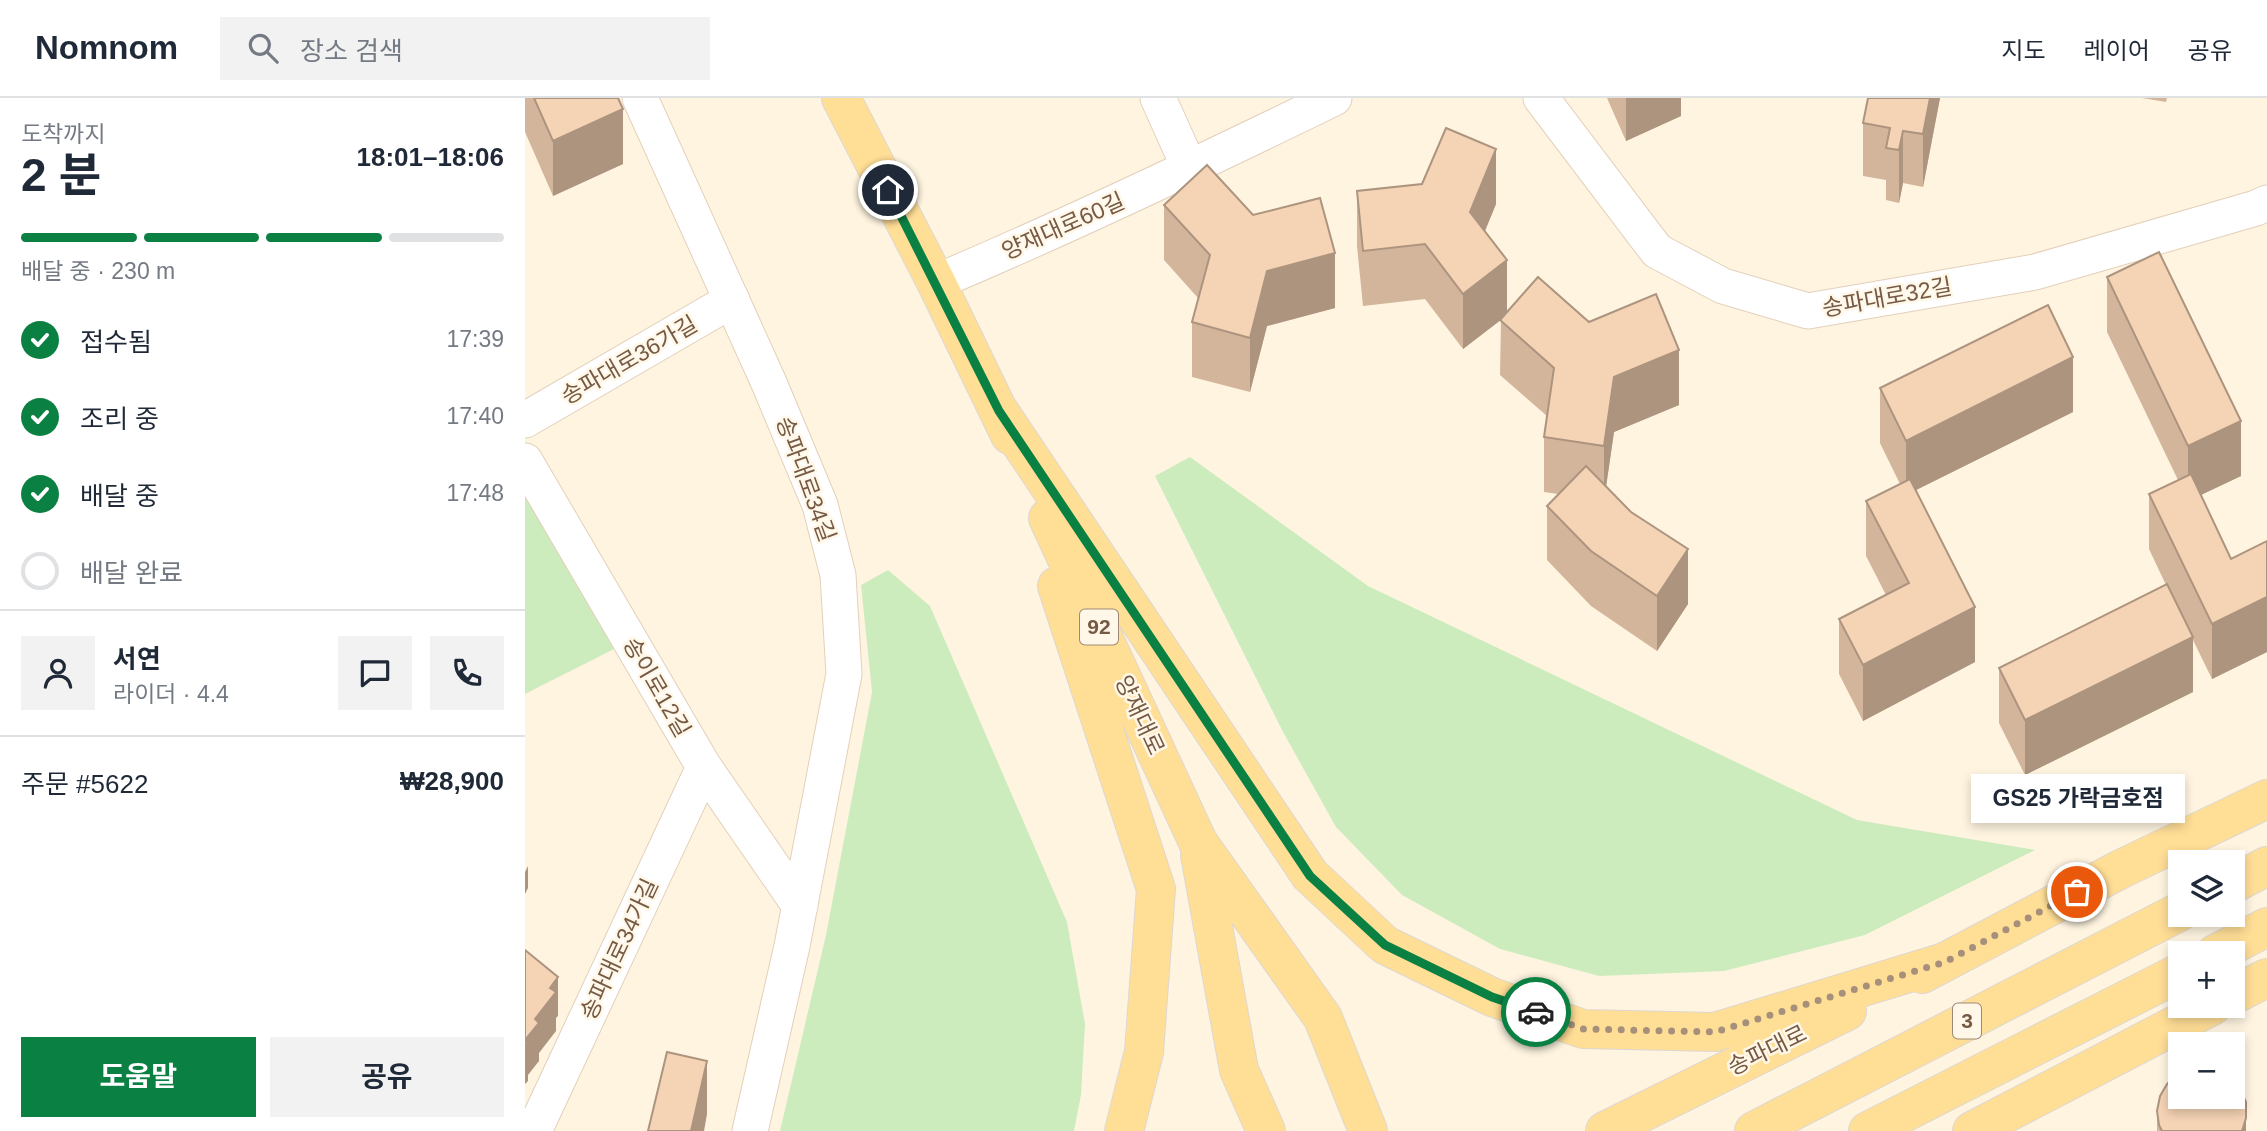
<!DOCTYPE html>
<html lang="ko">
<head>
<meta charset="utf-8">
<style>
  :root { --surface:#fff; --page:#f2f2f3; --text:#1f2937; --muted:#747a83; --line:#e0e1e3; --accent:#0b8043 }
  body { margin:0; font-family:Helvetica,"Noto Sans KR",sans-serif; background:var(--page); color:var(--text); height:100vh; display:flex; flex-direction:column; font-size:26px; white-space:nowrap }
  * { box-sizing:border-box; margin:0 }
  p { font-size:23px; color:var(--muted) }
  .icon { flex:none; width:38px; height:38px; fill:none; stroke:currentColor; stroke-width:2; stroke-linecap:round; stroke-linejoin:round }
  .map { position:relative; flex:1; overflow:hidden }
  .panel { display:flex; flex-direction:column; background:var(--surface); width:525px }
  .panel>* { flex:none }
  .tools { position:absolute; left:1643px; top:752px; display:grid; gap:14px }
  .tools a { display:grid; place-items:center; width:77px; height:77px; border-radius:0px; background:var(--surface); box-shadow:0 4px 10px #0003; font-size:35px }
  .pin { position:absolute; display:grid; place-items:center; width:60px; height:60px; color:#fff; margin:-30px; border:4px solid #fff; border-radius:50%; box-shadow:0 2px 7px #0007 }
  .courier { position:absolute; display:grid; place-items:center; width:70px; height:70px; margin:-35px; border:5px solid #0b8043; border-radius:50%; background:#fff; color:#222; box-shadow:0 2px 9px #0007 }
  .bubble { position:absolute; height:49px; border-radius:0px; background:var(--surface); box-shadow:0 4px 10px #0003; font-size:23px; font-weight:700; line-height:49px; text-align:center }
  .head em { font-style:normal; font-weight:700 }
  .head div { display:flex; flex-direction:column-reverse }
  .head { display:flex; align-items:center; justify-content:space-between; height:119px; padding:0 21px }
  h1 { font-size:46px; font-weight:700; line-height:52px }
  .bar { display:grid; grid-template-columns:repeat(4,1fr); gap:10px 7px; align-content:center; height:84px; padding:0 21px }
  .bar i { height:9px; border-radius:5px; background:var(--line) }
  .bar .selected { background:var(--accent) }
  .bar p { grid-column:span 4 }
  .line { display:flex; align-items:center; gap:18px; padding:0 21px; border-top:2px solid var(--line) }
  .line div { flex:1 }
  .round { display:grid; place-items:center; flex:none; width:74px; height:74px; border-radius:0px; background:var(--page) }
  ol { padding:0 21px; list-style:none }
  li { display:flex; align-items:center; gap:21px; height:77px }
  li p { margin-inline-start:auto }
  li .icon { padding:7px; border-radius:50%; background:var(--accent); color:#fff; stroke-width:4 }
  li:last-child { color:var(--muted) }
  li i { width:38px; height:38px; border:4px solid var(--line); border-radius:50% }
  .button { display:flex; gap:14px; margin-top:auto; padding:14px 21px }
  .button a { flex:1; height:80px; border-radius:0px; background:var(--accent); color:#fff; font-size:28px; font-weight:700; line-height:80px; text-align:center }
  .button a+a { background:var(--page); color:var(--text) }
  header { display:flex; align-items:center; gap:42px; box-sizing:border-box; height:98px; padding:0 35px; background:var(--surface); border-bottom:2px solid var(--line) }
  header strong { font-size:33px }
  nav { display:flex; gap:38px; margin-inline-start:auto; font-size:24px }
  .search { width:490px; height:63px; background:var(--page); display:flex; align-items:center; gap:18px; box-sizing:border-box; padding:0 24px; border-radius:0px; color:var(--muted); font-size:26px }
  main { display:flex; flex:1; min-height:0 }
  .map>svg:first-child { display:block }
</style>
</head>
<body>
<header>
<strong>Nomnom</strong>
<div class="search"><svg class="icon" aria-label="search" viewBox="0 0 24 24"><circle cx="10" cy="10" r="6"/><path d="M15 15l6 6"/></svg>장소 검색</div>
<nav><a>지도</a><a>레이어</a><a>공유</a></nav>
</header>
<main>
<section class="panel">
<div class="head"><div><h1>2 분</h1><p>도착까지</p></div><em>18:01–18:06</em></div>
<div class="bar"><i class="selected"></i><i class="selected"></i><i class="selected"></i><i></i><p>배달 중 · 230 m</p></div>
<ol>
<li><svg class="icon" aria-label="check" viewBox="0 0 24 24"><path d="M5 12l5 5 9-10"/></svg>접수됨<p>17:39</p></li>
<li><svg class="icon" aria-label="check" viewBox="0 0 24 24"><path d="M5 12l5 5 9-10"/></svg>조리 중<p>17:40</p></li>
<li><svg class="icon" aria-label="check" viewBox="0 0 24 24"><path d="M5 12l5 5 9-10"/></svg>배달 중<p>17:48</p></li>
<li><i></i>배달 완료</li>
</ol>
<div class="line" style="height:126px"><a class="round"><svg class="icon" aria-label="person" viewBox="0 0 24 24"><circle cx="12" cy="8" r="4"/><path d="M4 21q1-7 8-7t8 7"/></svg></a><div><b>서연</b><p>라이더 · 4.4</p></div><a class="round"><svg class="icon" aria-label="chat" viewBox="0 0 24 24"><path d="M4 5h16v11H9l-5 4z"/></svg></a><a class="round"><svg class="icon" aria-label="phone" viewBox="0 0 24 24"><path d="M5 4h4l2 5-3 2q2 4 5 5l2-3 5 2v4C11 20 4 13 5 4z"/></svg></a></div>
<div class="line" style="height:91px"><div>주문 #5622</div><b>₩28,900</b></div>
<div class="button"><a>도움말</a><a>공유</a></div>
</section>
<div class="map">
<svg width="1742" height="1033" viewBox="0 0 1742 1033">
  <rect width="100%" height="100%" fill="#fef4e0"/>
  <path fill="#cdecbe" d="M665,359L843,488L1332,722L1510,752L1340,837L1199,873L1074,878L975,851L877,797L811,729L758,634L630,378Z
    M0,384L97,547L0,596Z
    M363,472L405,508L542,824L560,926L556,997L549,1033H255L301,837L347,594L336,487Z"/>
  <g fill="none" stroke-linecap="round" stroke-linejoin="round">
    <defs>
      <path id="minor" d="M115,0L244,285L295,407L313,477L319,576L267,848L225,1033
        M633,0L665,71
        M1016,0L1132,153L1198,188L1283,213L1510,174L1731,110L1742,105
        M411,184C546,127 678,64 809,0
        M0,322L207,202
        M0,363L179,669L275,808
        M9,1033L179,669"/>
      <path id="major" d="M316,0L411,184L485,337
        M474,313L785,777L860,847L967,899L1058,931L1190,934L1420,864
        M523,420L673,744L798,920L843,1033
        M532,488L631,791L619,954L599,1033
        M675,757L714,972L741,1033
        M1708,786L1742,768
        M1690,856L1742,829
        M1397,876L1596,771L1742,701
        M1708,897L1742,880
        M1080,1033L1322,913
        M1229,1033L1656,813
        M1343,1033L1656,874
        M1447,1033L1687,908"/>
    </defs>
    <use href="#minor" stroke="#e3d0bb" stroke-width="37"/>
    <use href="#major" stroke="#ded7d2" stroke-width="40"/>
    <use href="#minor" stroke="#fff" stroke-width="35"/>
    <use href="#major" stroke="#ffde96" stroke-width="38"/>
  </g>
  <path fill="#d3b59c" d="M0,0H93L98,66L28,98L0,34Z
    M1082,0H1156V18L1101,43Z
    M1415,0L1398,89L1378,85L1374,105L1361,102V82L1338,78V25Z
    M1617,0H1642L1641,4Z
    M832,93L971,106L960,133L982,214L1154,307L1089,334L1081,388L1163,506L1132,553L1066,508L1022,462V408L1033,396L1019,394V339L1022,318L975,277L976,222L938,251L900,201L838,208L832,148Z
    M639,107L810,210L742,228L725,294L667,279V224L673,200L639,162Z
    M1582,179L1716,378L1676,397L1706,461L1742,443V554L1687,581L1668,542V594L1500,677L1474,625V570L1641,487L1624,451V396L1653,382L1582,234Z
    M1355,290L1548,314L1391,392L1450,564L1338,623L1314,576V521L1361,497L1341,458V403L1375,386L1355,345Z
    M1632,1013L1721,1033H1632Z"/>
  <path fill="#ac947f" d="M1101,0H1156V18L1101,43Z
    M1405,0H1415L1398,89V36Z
    M98,11V66L28,98V43Z
    M1378,33V85L1374,105V52Z
    M971,51V106L945,169V114Z
    M810,155V210L742,228L725,294V240L742,173Z
    M982,162V217L938,251V196Z
    M1154,252V307L1089,334L1079,403V348L1089,279Z
    M1548,259V314L1381,397V343Z
    M1716,323V378L1663,403V348Z
    M1163,451V506L1132,553V498Z
    M1742,499V554L1687,581V526Z
    M1450,509V564L1338,623V567Z
    M1668,539V594L1500,677V622Z
    M3,768V790L0,796V774Z
    M33,879V918L31,920V933L14,955V963L3,977V983L0,986V1000V942L25,890Z
    M182,963V1016L179,1033H166Z
    M1721,1020V1033H1717Z"/>
  <path fill="#f5d3b5" stroke="#ac947f" stroke-width="2" d="M9,0H93L98,11L28,43Z
    M1343,0H1405L1398,36L1378,33L1374,52L1361,50L1365,30L1338,25Z
    M921,30L971,51L945,114L982,162L938,196L900,146L838,153L832,93L897,86Z
    M682,67L728,117L795,100L810,155L742,173L725,240L667,224L685,157L639,107Z
    M1634,154L1716,323L1663,348L1582,179Z
    M1013,179L1064,224L1131,196L1154,252L1089,279L1079,348L1019,339L1029,270L975,222Z
    M1523,207L1548,259L1381,343L1355,290Z
    M1061,368L1106,414L1163,451L1132,498L1066,453L1022,408Z
    M1666,376L1706,461L1742,443V499L1687,526L1624,396Z
    M1385,381L1450,509L1338,567L1314,521L1384,485L1341,403Z
    M1642,486L1668,539L1500,622L1474,570Z
    M0,852L33,879L25,890L31,894L10,921L14,925L0,942L3,945L0,948Z
    M142,954L182,963L166,1033H123Z
    M1656,975V999H1708V982L1715,991L1721,1004V1020L1717,1033H1637L1634,1027L1632,1013L1635,998L1642,986L1652,976Z"/>
  <g fill="none" stroke-linecap="round" stroke-linejoin="round">
    <path stroke="#a6907b" stroke-width="7" stroke-dasharray="0 12.6" d="M1011,914L1058,931L1190,934L1420,864L1552,794"/>
    <path stroke="#0b8043" stroke-width="9" d="M363,92L474,313L785,778L860,847L967,899L1011,914"/>
  </g>
  <g text-anchor="middle" stroke-width="5" stroke-linejoin="round" paint-order="stroke">
    <g fill="#fff7e8" stroke="#9f8976" stroke-width="2">
      <rect x="555" y="511.5" width="38" height="35" rx="5"/>
      <rect x="1428" y="905.5" width="28" height="35" rx="5"/>
    </g>
    <g font-size="21" font-weight="bold" fill="#765a45">
      <text x="574" y="536">92</text>
      <text x="1442" y="930">3</text>
    </g>
    <g font-size="23" fill="#765a45" stroke="#fff7e8">
      <text transform="translate(538 128) rotate(-24)" y="8">양재대로60길</text>
      <text transform="translate(1362 199) rotate(-10)" y="8">송파대로32길</text>
      <text transform="translate(104 262) rotate(-30)" y="8">송파대로36가길</text>
      <text transform="translate(281 381) rotate(70)" y="8">송파대로34길</text>
      <text transform="translate(132 589) rotate(60)" y="8">송이로12길</text>
      <text transform="translate(615 617) rotate(65)" y="8">양재대로</text>
      <text transform="translate(94 851) rotate(-65)" y="8">송파대로34가길</text>
      <text transform="translate(1242 952) rotate(-26)" y="8">송파대로</text>
    </g>
  </g>
</svg>
<div class="tools">
<a><svg class="icon" aria-label="layers" viewBox="0 0 24 24"><path d="M12 4l9 5-9 5-9-5zM3 14l9 5 9-5"/></svg></a>
<a>+</a>
<a>−</a>
</div>
<div class="pin" style="left:1552px;top:794px;background:#ea580c"><svg class="icon" aria-label="bag" viewBox="0 0 24 24"><path d="M5 8h14l-1 12H6zM9 8a3 3 0 0 1 6 0"/></svg></div>
<div class="pin" style="left:363px;top:92px;background:#1f2937"><svg class="icon" aria-label="home" viewBox="0 0 24 24"><path d="M3 11l9-7 9 7M6 9v11h12V9"/></svg></div>
<div class="courier" style="left:1011px;top:914px"><svg class="icon" aria-label="car" viewBox="0 0 24 24"><path d="M5 17H2v-5l4-1 3-4h7l3 4 3 1v5h-3M9 17h6M6 11h13"/><circle cx="7" cy="17" r="2"/><circle cx="17" cy="17" r="2"/></svg></div>
<div class="bubble" style="left:1446px;top:676px;width:214px">GS25 가락금호점</div>
</div>
</main>
</body>
</html>
